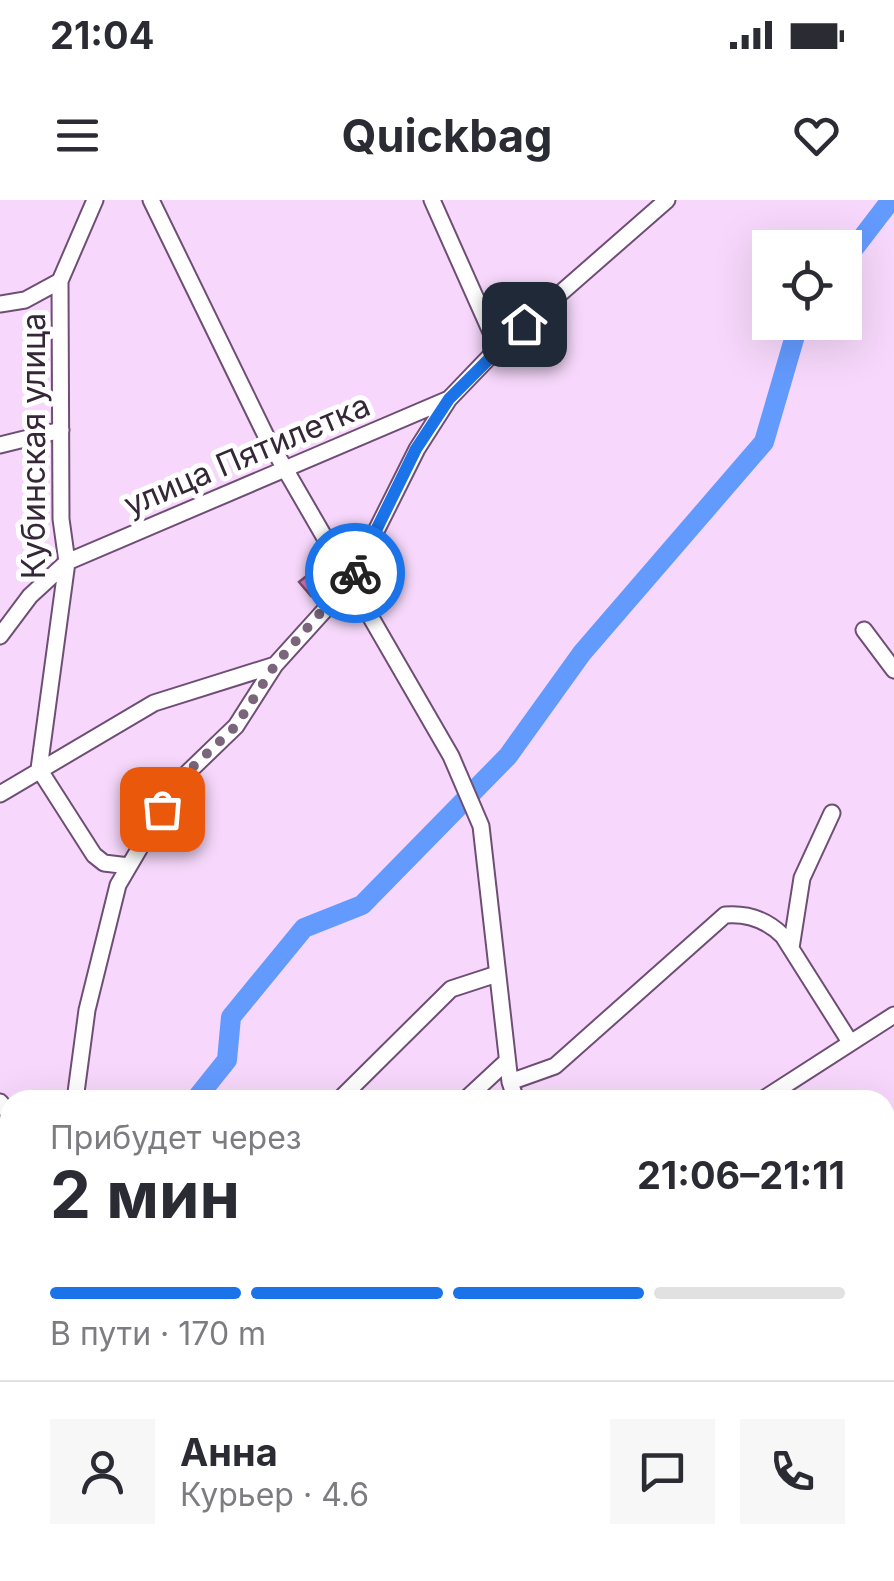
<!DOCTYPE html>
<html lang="ru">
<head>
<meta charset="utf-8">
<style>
  :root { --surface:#fff; --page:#f7f7f7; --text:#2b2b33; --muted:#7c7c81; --line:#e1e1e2; --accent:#1a73e8 }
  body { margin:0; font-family:Inter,sans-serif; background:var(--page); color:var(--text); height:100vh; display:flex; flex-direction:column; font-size:38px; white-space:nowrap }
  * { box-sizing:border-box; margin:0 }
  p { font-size:32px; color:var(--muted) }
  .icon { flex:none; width:55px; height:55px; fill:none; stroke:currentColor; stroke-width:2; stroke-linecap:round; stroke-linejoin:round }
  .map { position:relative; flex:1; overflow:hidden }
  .panel { position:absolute; left:0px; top:890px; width:895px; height:492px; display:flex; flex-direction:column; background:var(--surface); border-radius:30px 30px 0 0; box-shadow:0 10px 40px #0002 }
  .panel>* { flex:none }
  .controls { position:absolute; left:752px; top:30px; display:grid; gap:20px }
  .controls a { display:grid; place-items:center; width:110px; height:110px; border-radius:0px; background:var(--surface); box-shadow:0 10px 40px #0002; font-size:50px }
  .pin { position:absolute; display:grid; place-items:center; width:85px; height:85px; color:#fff; margin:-42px; border-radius:20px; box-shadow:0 5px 15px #0006 }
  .courier { position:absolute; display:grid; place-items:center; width:100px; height:100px; margin:-50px; border:8px solid #1a73e8; border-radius:50%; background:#fff; color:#222; box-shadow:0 2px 12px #0007 }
  .headline em { font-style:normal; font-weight:700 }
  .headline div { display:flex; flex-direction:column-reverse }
  .headline { display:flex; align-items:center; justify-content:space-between; height:170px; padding:0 50px }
  h1 { font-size:65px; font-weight:700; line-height:75px }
  .bar { display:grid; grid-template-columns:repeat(4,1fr); gap:15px 10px; align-content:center; height:120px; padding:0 50px }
  .bar i { height:12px; border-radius:8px; background:var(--line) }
  .bar .on { background:var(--accent) }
  .bar p { grid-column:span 4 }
  .line { display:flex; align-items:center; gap:25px; padding:0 50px; border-top:2px solid var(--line) }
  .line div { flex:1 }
  .round { display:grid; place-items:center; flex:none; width:105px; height:105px; border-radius:0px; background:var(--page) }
  .status { display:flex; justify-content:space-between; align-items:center; height:70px; padding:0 50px; background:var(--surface); direction:ltr }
  .status svg { height:28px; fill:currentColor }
  header { display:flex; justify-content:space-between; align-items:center; height:130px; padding:0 50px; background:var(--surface); font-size:45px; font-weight:700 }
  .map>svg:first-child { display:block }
</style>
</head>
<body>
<div class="status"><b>21:04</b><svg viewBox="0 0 49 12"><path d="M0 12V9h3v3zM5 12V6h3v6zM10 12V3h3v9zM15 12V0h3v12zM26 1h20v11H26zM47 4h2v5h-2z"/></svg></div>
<header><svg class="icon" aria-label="menu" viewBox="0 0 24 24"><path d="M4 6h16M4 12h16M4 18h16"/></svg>Quickbag<svg class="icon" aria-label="heart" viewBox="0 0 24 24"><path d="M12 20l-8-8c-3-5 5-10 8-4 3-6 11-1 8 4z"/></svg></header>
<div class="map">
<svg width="894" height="1381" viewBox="0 0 894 1381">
  <rect width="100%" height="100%" fill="#f7d8fc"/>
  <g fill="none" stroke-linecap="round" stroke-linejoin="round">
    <path stroke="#639afe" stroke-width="20" d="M845,60L891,0
      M195,900L227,860L231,817L304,728L362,705L508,556L582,453L764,242L799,122
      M0,1261L10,1229"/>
  </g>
  <path fill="#ea7cc5" stroke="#7f526f" stroke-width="2.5" d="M314,370L326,384L311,396L299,382Z"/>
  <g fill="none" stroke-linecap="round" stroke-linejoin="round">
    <defs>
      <path id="minor" d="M151,0L266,236L451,556L481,626L510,882L516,900
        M432,0L498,148
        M60,81L61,319L67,362L39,569L94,655L104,663L129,666
        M0,104L25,100L60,81L95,0
        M0,245L61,230
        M864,430L894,470
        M0,436L30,396L67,362L449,199
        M275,465L351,381L417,249L449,199L498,148L667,0
        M0,594L154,503L275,465L236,526L179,581L118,685L87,810L75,900
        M791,748L802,678L832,613
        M510,882L555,866L725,715C748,713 767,720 783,736L850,842
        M339,900L451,789L497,774
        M465,900L507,861
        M762,900L894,815
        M0,902L10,914
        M0,987L10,983
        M885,1161L894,1152
        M407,1372L417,1381
        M799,1372L805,1381
        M120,1381L124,1372
        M319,1381L324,1372
        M686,1381L692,1372"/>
    </defs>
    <use href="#minor" stroke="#6f4e75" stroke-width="19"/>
    <use href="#minor" stroke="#fff" stroke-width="15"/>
  </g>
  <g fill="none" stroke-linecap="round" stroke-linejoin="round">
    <path stroke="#7a657d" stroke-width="10" stroke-dasharray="0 18" d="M162,609L179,580L236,526L275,465L355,373"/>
    <path stroke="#1a73e8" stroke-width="12" d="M355,373L416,249L449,199L524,124"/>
  </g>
  <g text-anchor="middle" stroke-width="10" stroke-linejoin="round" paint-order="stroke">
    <g font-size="32" fill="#362738" stroke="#fff">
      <text transform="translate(34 246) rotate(-90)" y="11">Кубинская улица</text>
      <text transform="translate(247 255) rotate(-23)" y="11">улица Пятилетка</text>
    </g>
  </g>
</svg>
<div class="controls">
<a><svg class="icon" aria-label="locate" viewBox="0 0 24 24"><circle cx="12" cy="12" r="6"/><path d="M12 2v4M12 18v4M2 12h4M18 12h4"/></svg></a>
</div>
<div class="pin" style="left:162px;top:609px;background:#ea580c"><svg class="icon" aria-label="bag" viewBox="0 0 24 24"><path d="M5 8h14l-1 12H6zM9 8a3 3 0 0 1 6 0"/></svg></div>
<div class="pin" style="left:524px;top:124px;background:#1f2937"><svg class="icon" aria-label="home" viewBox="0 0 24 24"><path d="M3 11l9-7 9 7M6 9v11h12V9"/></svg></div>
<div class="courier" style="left:355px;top:373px"><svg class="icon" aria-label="bike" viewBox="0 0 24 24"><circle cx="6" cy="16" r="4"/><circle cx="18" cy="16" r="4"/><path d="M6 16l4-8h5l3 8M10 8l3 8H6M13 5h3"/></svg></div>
<section class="panel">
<div class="headline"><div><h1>2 мин</h1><p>Прибудет через</p></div><em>21:06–21:11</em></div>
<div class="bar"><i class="on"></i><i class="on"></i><i class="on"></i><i></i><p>В пути · 170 m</p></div>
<div class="line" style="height:180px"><a class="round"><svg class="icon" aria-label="person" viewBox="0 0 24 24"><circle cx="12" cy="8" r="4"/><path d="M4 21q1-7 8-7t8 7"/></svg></a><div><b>Анна</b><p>Курьер · 4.6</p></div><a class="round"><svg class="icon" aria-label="chat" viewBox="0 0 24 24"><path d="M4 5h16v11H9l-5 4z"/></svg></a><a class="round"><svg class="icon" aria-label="phone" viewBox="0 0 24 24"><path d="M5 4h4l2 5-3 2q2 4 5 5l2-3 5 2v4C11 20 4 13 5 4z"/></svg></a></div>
</section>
</div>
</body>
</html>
